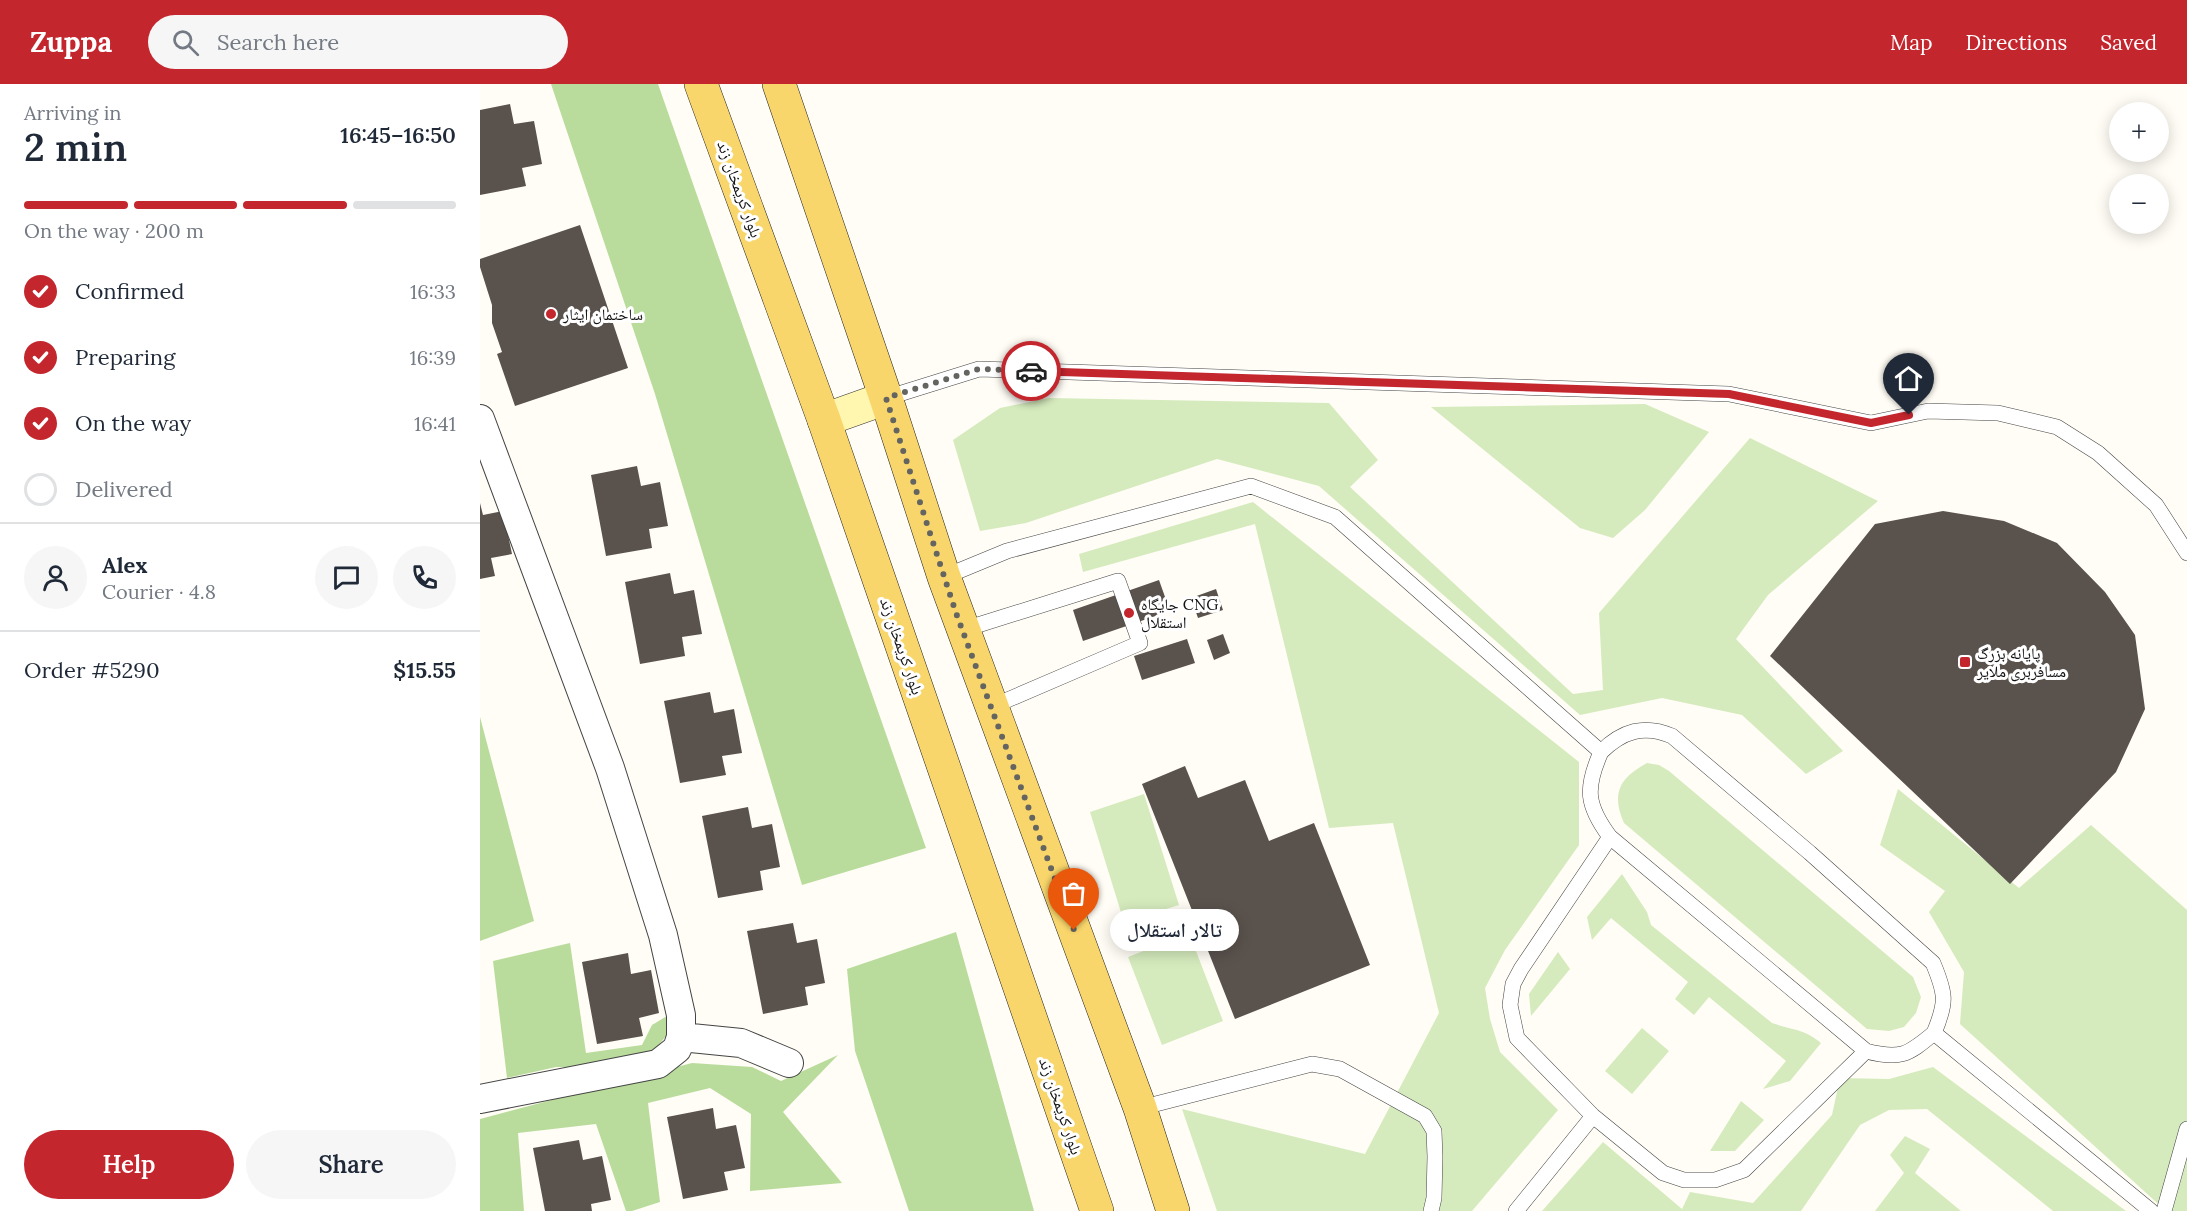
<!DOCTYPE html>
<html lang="en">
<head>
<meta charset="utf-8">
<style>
  :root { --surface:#fff; --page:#f6f6f7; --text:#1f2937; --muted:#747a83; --line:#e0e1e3; --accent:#c4262e }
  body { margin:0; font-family:Lora,"Noto Naskh Arabic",serif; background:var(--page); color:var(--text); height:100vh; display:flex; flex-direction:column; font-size:22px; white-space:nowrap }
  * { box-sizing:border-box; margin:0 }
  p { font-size:20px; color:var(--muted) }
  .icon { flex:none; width:33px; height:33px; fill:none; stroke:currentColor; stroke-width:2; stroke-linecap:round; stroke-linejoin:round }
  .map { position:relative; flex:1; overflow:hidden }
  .sheet { display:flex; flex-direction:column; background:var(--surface); width:480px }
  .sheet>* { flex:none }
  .buttons { position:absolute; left:1629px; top:18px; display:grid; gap:12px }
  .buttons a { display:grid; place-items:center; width:60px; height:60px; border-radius:50%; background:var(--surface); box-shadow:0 3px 15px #0003; font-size:30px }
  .pin { position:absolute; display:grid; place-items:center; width:51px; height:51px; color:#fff; margin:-62px -26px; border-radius:50% 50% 50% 0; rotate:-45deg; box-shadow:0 0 6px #0007 }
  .pin .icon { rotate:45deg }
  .courier { position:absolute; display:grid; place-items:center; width:60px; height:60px; margin:-30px; border:4px solid #c4262e; border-radius:50%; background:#fff; color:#222; box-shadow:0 2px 8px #0007 }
  .bubble { position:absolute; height:42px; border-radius:21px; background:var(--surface); box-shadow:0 3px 15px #0003; font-size:20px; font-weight:600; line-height:42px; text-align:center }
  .summary em { font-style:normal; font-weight:600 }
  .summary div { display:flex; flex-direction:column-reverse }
  .summary { display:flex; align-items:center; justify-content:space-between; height:102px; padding:0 24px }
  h1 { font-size:39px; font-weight:600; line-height:45px }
  .bar { display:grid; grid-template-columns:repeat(4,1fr); gap:9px 6px; align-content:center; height:72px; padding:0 24px }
  .bar i { height:8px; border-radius:4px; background:var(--line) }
  .bar .current { background:var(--accent) }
  .bar p { grid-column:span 4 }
  .line { display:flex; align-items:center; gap:15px; padding:0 24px; border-top:2px solid var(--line) }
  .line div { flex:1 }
  .round { display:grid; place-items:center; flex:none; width:63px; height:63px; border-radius:32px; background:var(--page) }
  ol { padding:0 24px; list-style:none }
  li { display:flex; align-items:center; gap:18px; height:66px }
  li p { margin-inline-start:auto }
  li .icon { padding:6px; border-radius:50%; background:var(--accent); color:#fff; stroke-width:4 }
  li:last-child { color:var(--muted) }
  li i { width:33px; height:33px; border:3px solid var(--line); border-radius:50% }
  .button { display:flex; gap:12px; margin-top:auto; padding:12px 24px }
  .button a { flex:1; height:69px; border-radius:36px; background:var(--accent); color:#fff; font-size:24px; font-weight:600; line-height:69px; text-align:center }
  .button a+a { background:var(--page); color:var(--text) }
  header { display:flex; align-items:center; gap:36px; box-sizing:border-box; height:84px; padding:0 30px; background:var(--accent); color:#fff }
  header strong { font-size:28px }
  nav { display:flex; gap:33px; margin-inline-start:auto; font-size:21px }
  .search { width:420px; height:54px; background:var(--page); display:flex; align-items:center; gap:15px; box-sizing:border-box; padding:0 21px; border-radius:33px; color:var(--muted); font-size:22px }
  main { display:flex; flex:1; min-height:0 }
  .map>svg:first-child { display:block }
</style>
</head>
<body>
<header>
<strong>Zuppa</strong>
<div class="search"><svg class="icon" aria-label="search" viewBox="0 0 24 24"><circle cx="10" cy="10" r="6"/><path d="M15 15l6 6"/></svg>Search here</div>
<nav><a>Map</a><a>Directions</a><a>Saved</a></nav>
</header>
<main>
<section class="sheet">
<div class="summary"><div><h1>2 min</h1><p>Arriving in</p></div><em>16:45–16:50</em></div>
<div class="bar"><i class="current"></i><i class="current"></i><i class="current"></i><i></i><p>On the way · 200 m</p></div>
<ol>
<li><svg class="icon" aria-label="check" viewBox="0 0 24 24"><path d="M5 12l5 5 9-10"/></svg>Confirmed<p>16:33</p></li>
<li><svg class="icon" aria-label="check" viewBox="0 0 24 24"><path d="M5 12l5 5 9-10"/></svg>Preparing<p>16:39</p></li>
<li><svg class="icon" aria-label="check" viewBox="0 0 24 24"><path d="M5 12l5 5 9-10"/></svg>On the way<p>16:41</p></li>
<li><i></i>Delivered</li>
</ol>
<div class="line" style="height:108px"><a class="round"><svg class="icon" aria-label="person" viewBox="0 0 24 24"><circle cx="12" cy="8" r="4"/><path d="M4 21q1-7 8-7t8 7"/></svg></a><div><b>Alex</b><p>Courier · 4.8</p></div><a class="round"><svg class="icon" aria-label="chat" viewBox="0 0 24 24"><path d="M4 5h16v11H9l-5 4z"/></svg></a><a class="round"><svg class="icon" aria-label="phone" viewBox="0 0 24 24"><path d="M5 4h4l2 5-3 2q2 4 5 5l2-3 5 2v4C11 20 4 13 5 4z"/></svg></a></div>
<div class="line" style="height:78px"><div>Order #5290</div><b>$15.55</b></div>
<div class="button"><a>Help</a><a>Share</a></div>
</section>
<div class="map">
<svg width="1707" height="1127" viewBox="0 0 1707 1127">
  <rect width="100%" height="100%" fill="#fffdf5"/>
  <path fill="#d5ebbd" d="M569,314L849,319L898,376L870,403L1093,610L1123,606L1119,529L1270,354L1398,417L1288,511L1256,555L1363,667L1326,690L1262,631L1182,614L1100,631L839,402L737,375L546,439L500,447L473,356L520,324Z
    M1165,320L1229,348L1165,426L1133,454L1100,444L951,323Z
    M773,418L1099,678V761L1025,866L1005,904L1010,935L1020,968L1078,1026L992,1127H737L702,1025L885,1070L959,929L913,739L849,744L775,440L603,488L599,470Z
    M1167,679L1179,681L1189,687L1433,893L1441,913L1436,929L1424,943L1409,947L1387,945L1144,739C1131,710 1139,694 1167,679Z
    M1418,705L1539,804L1611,741L1707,826V1127H1686L1480,940L1484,888L1449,828L1465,807L1400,761Z
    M664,710L699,821L644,838L610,728Z
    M1142,790L1167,828L1171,841L1292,939C1312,946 1325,945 1341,959L1310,997L1283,1005L1306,977L1229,913L1214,931L1195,915L1208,898L1131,834L1112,856L1107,833Z
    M709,849L743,937L682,961L648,873Z
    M1078,868L1090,885L1051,932L1049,910Z
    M1162,944L1189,967L1152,1010L1125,987Z
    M1453,983L1646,1127H1573L1447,1025L1409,1026L1380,1041L1321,1127H1062L1123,1058L1202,1125L1210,1108L1273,1119L1352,1031L1360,994L1409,995Z
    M1261,1017L1284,1036L1255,1067H1230Z
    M1425,1052L1450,1065L1435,1089L1481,1127H1395L1424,1089L1410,1071Z"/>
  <path fill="#b9dc9c" d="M71,0H178L446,764L322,801L175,310Z
    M0,633L54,837L0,857Z
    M476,848L554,1127H429L375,967L367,885Z
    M90,859L106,969L162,961L172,941L187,932V951L172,969L113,983H76L27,994L13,877Z
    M358,971L303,1028L362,1099L270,1107L271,1030L230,1004L168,1019L180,1118L152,1127H146L116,1040L38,1049L44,1127H0V1035L212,979L272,983L301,997Z"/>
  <path fill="#5a524d" d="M30,20L34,40L54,37L62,80L42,84L46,102L0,111V26Z
    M100,141L148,284L35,322L17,270L22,268L12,239V221L0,183V175Z
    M157,382L161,402L180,398L188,442L169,445L172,464L126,472L111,391Z
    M0,419L3,431L23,427L32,470L11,474L15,492L0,495Z
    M1463,427L1524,437L1577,459L1625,508L1655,551L1665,625L1636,688L1530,800L1290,572L1395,440Z
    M190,489L194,510L214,506L222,550L202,553L205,572L160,580L145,498Z
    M679,496L690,527L603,557L593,526Z
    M736,505L743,526L718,534L711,514Z
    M743,550L750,569L734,576L727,556Z
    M707,555L715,579L662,596L654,572Z
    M230,608L234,629L254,625L262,669L242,672L246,691L200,699L184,617Z
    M705,682L718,714L765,696L789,757L834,739L890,881L755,935L662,700Z
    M268,723L272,744L292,740L300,783L280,787L283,806L238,814L222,732Z
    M313,839L317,859L337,855L345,899L325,903L328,921L283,930L267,847Z
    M148,869L151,890L171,886L179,929L159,934L163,952L117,960L102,878Z
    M233,1024L236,1045L256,1041L265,1084L244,1088L248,1106L203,1115L187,1033Z
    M99,1056L103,1076L122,1072L131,1116L111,1120L112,1127H65L53,1064Z"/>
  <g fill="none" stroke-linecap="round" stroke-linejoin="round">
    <defs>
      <path id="service" d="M406,314L499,285L1249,310L1391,339L1448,327L1518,329L1577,343L1618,369L1676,421L1707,469
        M464,493L527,467L771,402L855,433L1121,668C1142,647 1164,640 1192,652L1330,769L1453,879C1466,910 1467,918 1454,949L1671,1127
        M482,546L638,497L660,559L511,623
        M1121,668C1105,704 1106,721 1130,753L1386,967C1420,976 1428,971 1454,949
        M1130,753L1041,885L1033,900L1030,921L1037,954L1113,1032L1183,1089L1204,1096H1235L1264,1086L1386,967
        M660,1024L832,980L860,985L945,1032L954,1047L955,1073L954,1114L951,1127
        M1036,1127L1113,1032
        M1684,1127L1707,1045"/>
      <path id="minor" d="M0,335L130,684L183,851L201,931V953L197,965L178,980L0,1015
        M201,953L261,959L309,979"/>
      <path id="secondary" d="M344,336L406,314"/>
      <path id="primary" d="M221,0L344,336L617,1127
        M299,0L406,314L464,493L660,1024L693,1127"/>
    </defs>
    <use href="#service" stroke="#444" stroke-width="16"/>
    <use href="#minor" stroke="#444" stroke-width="30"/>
    <use href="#secondary" stroke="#333" stroke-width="34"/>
    <use href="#primary" stroke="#222" stroke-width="34"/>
    <use href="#service" stroke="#fff" stroke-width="15"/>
    <use href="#minor" stroke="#fff" stroke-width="28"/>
    <use href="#secondary" stroke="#fff6b0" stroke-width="33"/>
    <use href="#primary" stroke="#f9d66b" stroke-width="33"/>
  </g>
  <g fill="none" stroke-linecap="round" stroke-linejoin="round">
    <path stroke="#646461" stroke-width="6" stroke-dasharray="0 10.8" d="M551,287L499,285L406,314L476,529L594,846"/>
    <path stroke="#c4262e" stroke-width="8" d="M551,287L1249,310L1391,339L1429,331"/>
  </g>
  <g fill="#c4262e" stroke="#fff" stroke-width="2">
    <circle cx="71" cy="230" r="6"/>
    <circle cx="649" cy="529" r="6"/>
    <rect x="1479" y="572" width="12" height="12" rx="3"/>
  </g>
  <g text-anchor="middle" stroke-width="6" stroke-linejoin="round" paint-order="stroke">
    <g font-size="16" fill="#111" stroke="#fff">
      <text transform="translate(260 105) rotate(70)" y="6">بلوار کریمخان زند</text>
      <text transform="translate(422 562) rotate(71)" y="6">بلوار کریمخان زند</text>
      <text transform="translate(581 1022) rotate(71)" y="6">بلوار کریمخان زند</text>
    </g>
    <g font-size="16" fill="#111" stroke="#fff" text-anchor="start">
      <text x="83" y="236">ساختمان ایثار</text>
      <text x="661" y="526">جایگاه CNG<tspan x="661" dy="18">استقلال</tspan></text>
      <text x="1497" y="575">پایانه بزرگ<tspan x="1497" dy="18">مسافربری ملایر</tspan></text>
    </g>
  </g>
</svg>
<div class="buttons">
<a>+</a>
<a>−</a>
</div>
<div class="pin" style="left:594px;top:846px;background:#ea580c"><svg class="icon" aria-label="bag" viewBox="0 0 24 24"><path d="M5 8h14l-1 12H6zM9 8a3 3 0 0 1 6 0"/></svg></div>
<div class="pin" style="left:1429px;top:331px;background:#1f2937"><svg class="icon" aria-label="home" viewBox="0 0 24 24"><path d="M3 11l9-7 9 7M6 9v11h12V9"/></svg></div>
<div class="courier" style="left:551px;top:287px"><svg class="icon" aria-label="car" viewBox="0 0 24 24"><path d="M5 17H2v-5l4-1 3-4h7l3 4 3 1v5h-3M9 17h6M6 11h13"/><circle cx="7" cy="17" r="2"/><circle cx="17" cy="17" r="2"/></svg></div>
<div class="bubble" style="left:630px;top:825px;width:129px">تالار استقلال</div>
</div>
</main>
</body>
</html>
